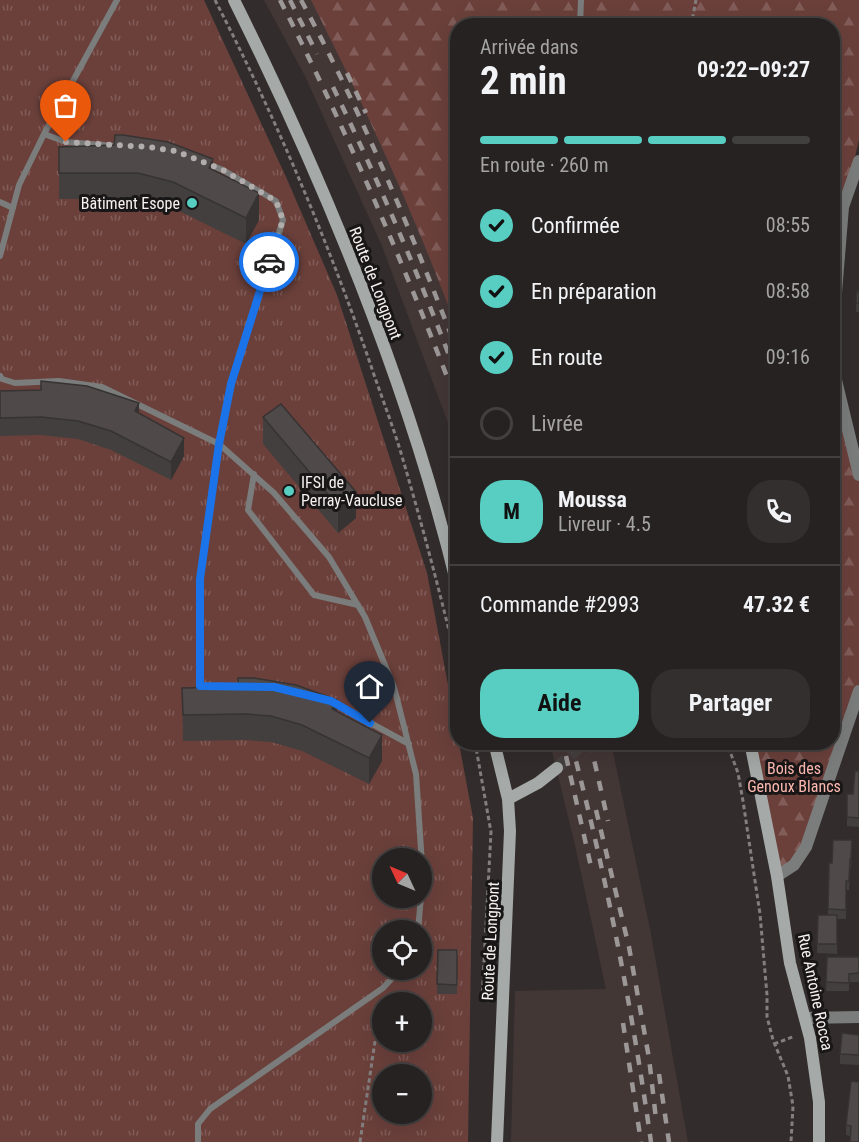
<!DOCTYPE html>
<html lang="fr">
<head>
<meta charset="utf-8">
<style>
  :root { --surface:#262221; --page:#322f2e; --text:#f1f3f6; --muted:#a4a4a5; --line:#423f3f; --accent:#57cec1 }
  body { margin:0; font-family:"Roboto Condensed",sans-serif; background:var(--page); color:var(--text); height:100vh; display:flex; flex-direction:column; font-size:22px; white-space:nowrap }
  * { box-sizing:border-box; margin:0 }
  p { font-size:20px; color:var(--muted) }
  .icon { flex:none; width:33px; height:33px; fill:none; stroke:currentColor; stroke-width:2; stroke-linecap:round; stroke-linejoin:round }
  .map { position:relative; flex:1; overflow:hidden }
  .sheet { position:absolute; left:450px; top:18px; width:390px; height:732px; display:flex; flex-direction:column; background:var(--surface); border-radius:24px; box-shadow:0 6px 24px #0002,0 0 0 2px var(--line) }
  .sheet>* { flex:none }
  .needle { width:39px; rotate:314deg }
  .controls { position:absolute; left:372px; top:848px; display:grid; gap:12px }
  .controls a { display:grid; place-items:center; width:60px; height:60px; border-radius:50%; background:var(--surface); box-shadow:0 6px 24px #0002,0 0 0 2px var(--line); font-size:30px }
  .pin { position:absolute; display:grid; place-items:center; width:51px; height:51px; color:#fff; margin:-62px -26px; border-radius:50% 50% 50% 0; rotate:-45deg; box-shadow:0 0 6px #0007 }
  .pin .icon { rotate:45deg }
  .courier { position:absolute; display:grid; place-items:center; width:60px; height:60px; margin:-30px; border:4px solid #1a73e8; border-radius:50%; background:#fff; color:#222; box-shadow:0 2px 8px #0007 }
  .overview em { font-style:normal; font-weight:700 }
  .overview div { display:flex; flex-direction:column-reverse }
  .overview { display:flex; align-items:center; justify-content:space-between; height:102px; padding:0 30px }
  h1 { font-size:39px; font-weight:700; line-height:45px }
  .bar { display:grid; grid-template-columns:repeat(4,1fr); gap:9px 6px; align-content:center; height:72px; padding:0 30px }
  .bar i { height:8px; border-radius:4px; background:var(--line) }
  .bar .current { background:var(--accent) }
  .bar p { grid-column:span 4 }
  .line { display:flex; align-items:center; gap:15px; padding:0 30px; border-top:2px solid var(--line) }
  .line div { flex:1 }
  .round { display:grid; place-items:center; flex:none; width:63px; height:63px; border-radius:24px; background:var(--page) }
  ol { padding:0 30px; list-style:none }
  li { display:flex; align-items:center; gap:18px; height:66px }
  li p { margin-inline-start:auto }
  li .icon { padding:6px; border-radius:50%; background:var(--accent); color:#111; stroke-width:4 }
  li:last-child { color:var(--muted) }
  li i { width:33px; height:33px; border:3px solid var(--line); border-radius:50% }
  .primary-button { display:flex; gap:12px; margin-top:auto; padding:12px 30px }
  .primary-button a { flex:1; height:69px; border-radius:24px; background:var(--accent); color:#111; font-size:24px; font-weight:700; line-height:69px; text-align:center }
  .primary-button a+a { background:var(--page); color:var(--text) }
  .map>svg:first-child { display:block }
</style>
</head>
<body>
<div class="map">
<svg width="859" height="1142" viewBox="0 0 859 1142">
  <defs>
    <pattern id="grass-tufts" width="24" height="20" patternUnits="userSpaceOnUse" patternTransform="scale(1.5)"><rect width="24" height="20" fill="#6b403b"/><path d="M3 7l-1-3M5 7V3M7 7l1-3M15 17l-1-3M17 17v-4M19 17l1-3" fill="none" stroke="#815c58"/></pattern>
    <pattern id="forest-firs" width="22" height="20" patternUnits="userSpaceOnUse" patternTransform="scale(1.5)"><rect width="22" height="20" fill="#6b403b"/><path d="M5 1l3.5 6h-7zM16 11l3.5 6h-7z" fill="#815c58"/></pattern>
  </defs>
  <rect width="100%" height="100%" fill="#322d2c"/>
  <path fill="#433736" d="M264,0H336L457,260V447L382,246L305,76Z
    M550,743H611L650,929L688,1142H511L515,991L606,989L575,845Z"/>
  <path fill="url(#grass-tufts)" fill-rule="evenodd" d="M0,0H204L286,177L337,295L427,573L473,818L468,1142H0ZM382,858H422V897H382ZM382,930H422V969H382ZM382,1002H422V1041H382ZM382,1074H422V1113H382Z"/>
  <path fill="url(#forest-firs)" d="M311,0H859V140L843,207L833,341L832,26H458L457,329C416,217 365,107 311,0Z
    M833,358L859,475V691L806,847L777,876L750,743L832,742Z"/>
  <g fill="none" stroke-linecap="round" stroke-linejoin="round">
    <path stroke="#464140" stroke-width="12" stroke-dasharray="12 6" stroke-linecap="butt" d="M557,768L584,742"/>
    <path stroke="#837f7e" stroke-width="3" stroke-dasharray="4.5 3" stroke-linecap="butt" d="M215,0C275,116 327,239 370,363C380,393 392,423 401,453C422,524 441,596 458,668
      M691,26L696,0
      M832,683L836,696L841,705
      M475,742L491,832L482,1000L490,1001
      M722,742L731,754L738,773L743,801L760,914L767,995V1017L773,1040L788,1076L793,1106L791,1142
      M774,1044L795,1036
      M360,1142L381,1001"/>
    <path stroke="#7a7d7c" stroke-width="6" d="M580,26L581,0
      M44,134L66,142L114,146
      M208,164L223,170L276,201L283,220L231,384L219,444L200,579V686H245
      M0,202L13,208
      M0,256L19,185L44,134L117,0
      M0,376L2,379L15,383L59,381L102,387L219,444L274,493L329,557L365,617L394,687L416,774L423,879L422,895
      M254,474L248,510L314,595L358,605
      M332,702L409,744
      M418,930L421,897
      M198,1142V1124L210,1109L383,988L401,969"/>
    <path stroke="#7a7d7c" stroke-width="12" d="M832,342L843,207L859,161
      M832,358L834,372L859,475
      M777,876L794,865L806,847L859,691
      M805,1018L859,1017"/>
    <path stroke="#a5a9a8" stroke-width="12" d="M234,0C327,187 409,386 458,589
      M494,742L508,799L510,831L497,1142
      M750,742L777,876L790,963L810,1038L819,1102V1142
      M508,799L538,783L557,768"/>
    <path stroke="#9c9897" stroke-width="4.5" stroke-dasharray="10 10" stroke-linecap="butt" d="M280,0C347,131 405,267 458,405
      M290,0L317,54
      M301,0C362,113 412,233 458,353
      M347,73L366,113
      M333,87C379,182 421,280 458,379
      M571,742C606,874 632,1008 651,1142
      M590,742L608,821
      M566,756L592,871
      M596,810L629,947L649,1058L656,1119
      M623,1023L641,1142
      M659,1074L669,1142"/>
  </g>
  <path fill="#443f3f" d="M114,145L213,170L259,220L246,244L173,208L138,199H59V147Z
    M859,291V312H856V303Z
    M0,391L139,414L184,456L171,480L111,450L78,439L41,435L0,436Z
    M263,417L356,518L338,533L263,444Z
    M182,688L337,712L382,761L369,784L302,751L271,742L245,740L183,741Z
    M859,771V827L847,826V794H853Z
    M852,840L851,868H850L849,890H846V919H837V954L817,953L818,915H828L829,863H832Z
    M438,950H457V994H437Z
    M827,957H859V982H849V991H826Z
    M859,1035V1065L840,1064V1054Z
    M859,1082L850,1136L846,1135V1125Z"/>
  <path fill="#373333" d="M213,159V185L209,168Z
    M259,193V220L246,244V218Z
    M139,403V422L135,411Z
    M184,438V456L171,480V462Z
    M356,492V518L338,533V506Z
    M337,700V726L332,709Z
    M382,735V761L369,784V758Z"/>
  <path fill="#4f4949" stroke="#373333" stroke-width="1.5" d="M115,135H123L168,142L213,159L209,168L259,193L246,218L173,182L138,173H59V147L114,145Z
    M857,291H859V303H856Z
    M41,381L87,386L139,403L135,411L184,438L171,462L111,431L78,421L41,417L0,418V391L41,390Z
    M281,404L356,492L338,506L263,417Z
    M238,678H254L296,685L337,700L332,709L382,735L369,758L302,725L271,716L245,714L183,715L182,688L238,687Z
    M855,771H859V818L847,817V794H853Z
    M833,840H852L851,859H850L849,881H846V910L828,909L829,863H832Z
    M818,915H837V944H817Z
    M438,950H457V985L437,984Z
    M827,957H859V973L849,974V983L826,982Z
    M842,1033L859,1035V1055L840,1054Z
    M851,1081L859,1082V1142H850L851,1126L846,1125Z"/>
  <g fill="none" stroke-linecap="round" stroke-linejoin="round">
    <path stroke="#b1adac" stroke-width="6" stroke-dasharray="0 10.8" d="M66,142L148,147L176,151L223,170L276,201L283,220L269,262"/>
    <path stroke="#1a73e8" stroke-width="8" d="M269,262L231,384L219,444L200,579V686L274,687L331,701L370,723"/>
  </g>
  <g fill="#57cec1" stroke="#181616" stroke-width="2">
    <circle cx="192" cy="203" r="6"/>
    <circle cx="289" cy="491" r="6"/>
  </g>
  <g text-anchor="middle" stroke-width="6" stroke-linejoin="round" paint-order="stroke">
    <g font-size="16" fill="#f5f2f1" stroke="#181616" text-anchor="end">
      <text x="180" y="209">Bâtiment Esope</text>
      <text x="301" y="488" text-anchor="start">IFSI de<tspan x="301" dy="18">Perray-Vaucluse</tspan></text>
    </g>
    <g font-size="16" fill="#f5f2f1" stroke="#181616">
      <text transform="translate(376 283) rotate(69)" y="6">Route de Longpont</text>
      <text transform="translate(490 941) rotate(-87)" y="6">Route de Longpont</text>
      <text transform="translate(816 992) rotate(78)" y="6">Rue Antoine Rocca</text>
    </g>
    <g font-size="16" fill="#fdb9b0" stroke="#181616">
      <text x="794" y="774">Bois des<tspan x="794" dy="18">Genoux Blancs</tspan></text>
    </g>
  </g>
</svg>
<div class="controls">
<a><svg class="needle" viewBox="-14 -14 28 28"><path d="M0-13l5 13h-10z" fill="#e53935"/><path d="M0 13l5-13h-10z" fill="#a4a4a5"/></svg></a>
<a><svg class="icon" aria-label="locate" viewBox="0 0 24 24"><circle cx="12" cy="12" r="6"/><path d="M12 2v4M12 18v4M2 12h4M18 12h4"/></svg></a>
<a>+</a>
<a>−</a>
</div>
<div class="pin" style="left:66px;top:142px;background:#ea580c"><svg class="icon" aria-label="bag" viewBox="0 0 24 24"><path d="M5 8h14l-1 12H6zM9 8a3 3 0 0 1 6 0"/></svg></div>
<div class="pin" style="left:370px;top:723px;background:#1f2937"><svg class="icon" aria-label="home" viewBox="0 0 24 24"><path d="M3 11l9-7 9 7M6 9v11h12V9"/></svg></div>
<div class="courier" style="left:269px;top:262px"><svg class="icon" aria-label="car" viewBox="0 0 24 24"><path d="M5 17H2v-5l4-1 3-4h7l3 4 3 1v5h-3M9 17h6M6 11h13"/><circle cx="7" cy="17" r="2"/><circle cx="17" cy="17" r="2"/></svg></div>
<section class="sheet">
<div class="overview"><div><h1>2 min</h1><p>Arrivée dans</p></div><em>09:22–09:27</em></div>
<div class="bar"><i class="current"></i><i class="current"></i><i class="current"></i><i></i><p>En route · 260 m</p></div>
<ol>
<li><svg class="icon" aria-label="check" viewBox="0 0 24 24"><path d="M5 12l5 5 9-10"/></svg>Confirmée<p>08:55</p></li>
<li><svg class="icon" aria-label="check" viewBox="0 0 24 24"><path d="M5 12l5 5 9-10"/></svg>En préparation<p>08:58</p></li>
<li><svg class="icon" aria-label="check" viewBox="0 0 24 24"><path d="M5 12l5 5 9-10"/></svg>En route<p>09:16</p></li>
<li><i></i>Livrée</li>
</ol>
<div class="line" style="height:108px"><b class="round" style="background:var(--accent);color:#111">M</b><div><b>Moussa</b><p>Livreur · 4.5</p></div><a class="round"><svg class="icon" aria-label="phone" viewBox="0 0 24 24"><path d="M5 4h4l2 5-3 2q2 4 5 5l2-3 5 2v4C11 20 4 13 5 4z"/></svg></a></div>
<div class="line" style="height:78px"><div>Commande #2993</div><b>47.32 €</b></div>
<div class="primary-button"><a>Aide</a><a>Partager</a></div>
</section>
</div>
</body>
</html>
